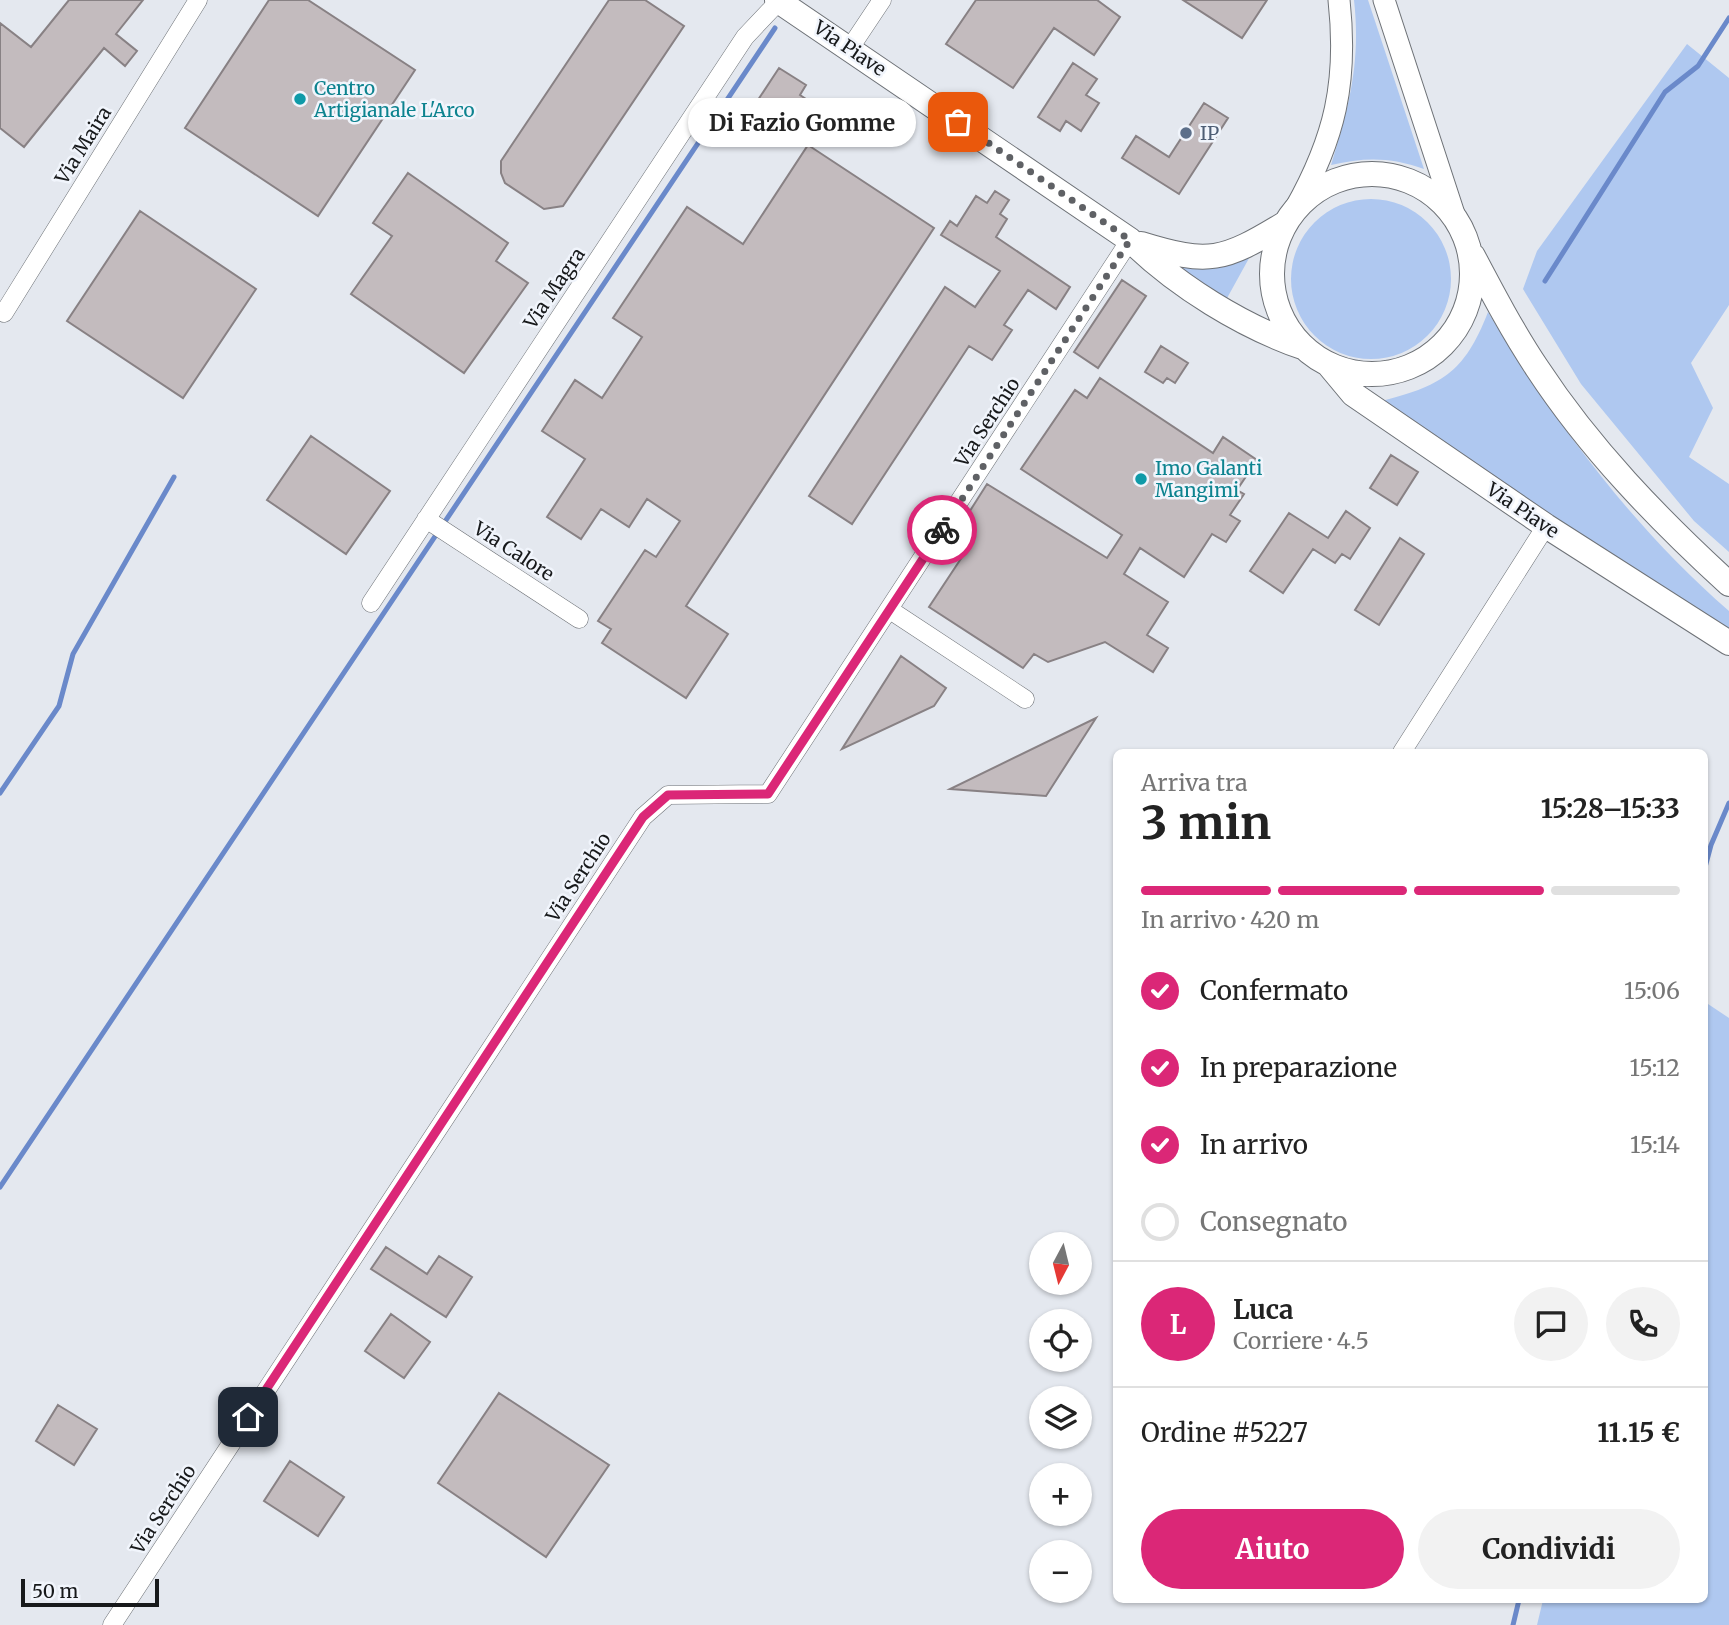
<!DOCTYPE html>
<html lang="it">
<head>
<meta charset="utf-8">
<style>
  :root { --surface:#fff; --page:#f2f2f2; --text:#222; --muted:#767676; --line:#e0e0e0; --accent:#db2777 }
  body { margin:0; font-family:Merriweather,serif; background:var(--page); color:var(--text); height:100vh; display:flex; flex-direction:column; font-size:26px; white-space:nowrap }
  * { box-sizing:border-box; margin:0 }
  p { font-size:23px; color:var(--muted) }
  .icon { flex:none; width:38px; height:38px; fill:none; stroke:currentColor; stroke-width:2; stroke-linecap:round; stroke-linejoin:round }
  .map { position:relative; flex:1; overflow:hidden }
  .panel { position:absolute; left:1113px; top:749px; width:595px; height:854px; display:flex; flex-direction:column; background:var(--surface); border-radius:10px; box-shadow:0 2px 5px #0004 }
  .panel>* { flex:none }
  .needle { width:46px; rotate:187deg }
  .tools { position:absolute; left:1029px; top:1232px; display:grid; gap:14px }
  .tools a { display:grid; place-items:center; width:63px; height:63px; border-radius:50%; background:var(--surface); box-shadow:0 2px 5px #0004; font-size:35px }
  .scale { position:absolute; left:21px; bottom:18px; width:138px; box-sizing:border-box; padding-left:7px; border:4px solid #17191b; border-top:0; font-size:19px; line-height:24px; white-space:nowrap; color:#17191b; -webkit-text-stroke:5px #f1f5fc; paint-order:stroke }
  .pin { position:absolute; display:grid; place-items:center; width:60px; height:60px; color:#fff; margin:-30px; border-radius:14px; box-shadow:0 4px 10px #0006 }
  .courier { position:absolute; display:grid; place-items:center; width:70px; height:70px; margin:-35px; border:5px solid #db2777; border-radius:50%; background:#fff; color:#222; box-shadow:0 2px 9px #0007 }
  .bubble { position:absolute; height:49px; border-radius:24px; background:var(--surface); box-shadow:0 2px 5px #0004; font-size:23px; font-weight:700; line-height:49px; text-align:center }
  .head em { font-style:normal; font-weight:700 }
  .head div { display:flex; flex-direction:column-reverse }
  .head { display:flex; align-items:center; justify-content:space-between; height:119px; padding:0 28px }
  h1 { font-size:46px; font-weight:700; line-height:52px }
  .bar { display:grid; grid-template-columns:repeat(4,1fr); gap:10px 7px; align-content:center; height:84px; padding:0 28px }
  .bar i { height:9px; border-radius:5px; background:var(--line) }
  .bar .current { background:var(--accent) }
  .bar p { grid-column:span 4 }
  .line { display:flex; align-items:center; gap:18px; padding:0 28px; border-top:2px solid var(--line) }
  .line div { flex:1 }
  .round { display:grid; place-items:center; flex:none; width:74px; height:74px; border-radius:37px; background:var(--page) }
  ol { padding:0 28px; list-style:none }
  li { display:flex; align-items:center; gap:21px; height:77px }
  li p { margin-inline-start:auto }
  li .icon { padding:7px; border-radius:50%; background:var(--accent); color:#fff; stroke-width:4 }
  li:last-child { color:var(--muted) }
  li i { width:38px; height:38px; border:4px solid var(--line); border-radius:50% }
  .button { display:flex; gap:14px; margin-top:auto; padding:14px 28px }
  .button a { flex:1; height:80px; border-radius:42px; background:var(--accent); color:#fff; font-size:28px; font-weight:700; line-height:80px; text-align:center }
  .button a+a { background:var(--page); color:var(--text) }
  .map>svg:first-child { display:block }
</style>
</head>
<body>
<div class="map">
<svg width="1729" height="1625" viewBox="0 0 1729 1625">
  <rect width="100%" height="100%" fill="#e4e8ef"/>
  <path fill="#afc8f0" d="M1354,0H1368L1424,169C1391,157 1365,157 1331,165C1349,107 1361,62 1354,0Z
    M1687,44L1729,78V305L1691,363L1713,408L1689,457L1729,484V552L1694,521L1581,384L1523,289L1537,251Z
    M1291 279a80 80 0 1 1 160 0a80 80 0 1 1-160 0Z
    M1253,251L1226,300L1165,260Z
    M1488,312C1555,422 1631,526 1729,611V631L1378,402C1441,386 1464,374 1488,312Z
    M1705,1002L1729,1018V1625H1537L1543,1600H1704Z"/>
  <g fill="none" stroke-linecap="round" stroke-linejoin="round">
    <path stroke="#6a89ca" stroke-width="5" d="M1545,281L1665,92L1698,66L1729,18
      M0,793L59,706L73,654L174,477
      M1704,871L1711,845L1729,803
      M0,1187L775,28
      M1513,1625L1519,1600"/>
  </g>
  <path fill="#c3bbbe" stroke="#888184" stroke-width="2" d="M69,0H143L116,34L137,51L125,66L104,48L24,147L0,128V23L31,47Z
    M269,0H308L415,70L318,216L185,128Z
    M609,0H645L684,26L563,206L544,209L505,183L501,173V161Z
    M976,0H1097L1120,17L1094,55L1054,28L1013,88L946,44Z
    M1183,0H1267L1242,38Z
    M1073,63L1097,79L1086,95L1099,103L1081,131L1066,121L1060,131L1038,117Z
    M779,68L806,85L800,95L821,109L800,141L752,109Z
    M1204,103L1228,118L1179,194L1122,158L1136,136L1169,157Z
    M808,145L934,228L686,606L728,634L686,698L602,643L611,629L598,621L645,550L656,557L680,521L647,499L629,527L601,509L581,539L547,517L585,459L542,431L575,380L602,398L642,337L613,318L687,207L743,244Z
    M408,173L508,243L496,261L528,283L464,373L351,294L392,236L373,223Z
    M995,191L1009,200L1000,214L1007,219L996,237L1070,287L1056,309L1028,290L1004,325L1012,330L992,360L969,346L852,524L809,496L945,287L975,307L1000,271L941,235L950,221L957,226L976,196L987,203Z
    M140,211L256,289L183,398L67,321Z
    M1122,280L1146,296L1098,368L1074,352Z
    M1161,346L1188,363L1175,383L1167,378L1163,383L1145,372Z
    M1100,378L1213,453L1223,437L1257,460L1237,490L1244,494L1230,515L1240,521L1226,542L1212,534L1184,577L1140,548L1124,574L1168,602L1147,635L1168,648L1153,672L1105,642L1048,662L1034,654L1023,668L929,607L964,554L949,544L987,484L1107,558L1122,535L1021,469L1075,390L1087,398Z
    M311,436L390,491L346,554L267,500Z
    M1391,455L1418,472L1397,505L1370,488Z
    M1346,511L1370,528L1350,559L1342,554L1335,563L1313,549L1283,593L1250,571L1289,513L1328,538Z
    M1400,538L1424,554L1379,625L1355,610Z
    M901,656L946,688L934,706L842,749Z
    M1096,718L1046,796L950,789Z
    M386,1247L427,1274L439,1256L472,1277L446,1317L371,1269Z
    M391,1314L430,1342L404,1378L365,1351Z
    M499,1393L609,1465L546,1557L438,1483Z
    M58,1405L97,1429L74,1465L36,1441Z
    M290,1461L344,1497L318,1536L264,1501Z"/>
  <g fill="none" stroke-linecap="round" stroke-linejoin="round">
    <defs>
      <path id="minor" d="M850,48L882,0
        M4,313L198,0
        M426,519L579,619
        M371,603L745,37L779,1
        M890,610L1025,699
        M1402,752L1546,526
        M112,1625L643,817L668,795L768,794L1130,240"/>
      <path id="tertiary" d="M1384,0L1455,217
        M1295,209C1335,138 1348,82 1339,0"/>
      <path id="secondary" d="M777,0L1130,240C1177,286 1243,327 1305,348
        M1272 274a100 100 0 1 1 200 0a100 100 0 1 1-200 0Z
        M1141,244C1209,265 1223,261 1284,224
        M1473,256C1493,294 1513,332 1537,368C1590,449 1658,519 1729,584
        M1328,364L1353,394L1546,526L1729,643"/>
    </defs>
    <use href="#minor" stroke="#6e7277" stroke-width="19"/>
    <use href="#tertiary" stroke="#6e7277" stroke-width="23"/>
    <use href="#secondary" stroke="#6e7277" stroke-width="26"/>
    <use href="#minor" stroke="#fff" stroke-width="18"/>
    <use href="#tertiary" stroke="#fff" stroke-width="21"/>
    <use href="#secondary" stroke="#fff" stroke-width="24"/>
  </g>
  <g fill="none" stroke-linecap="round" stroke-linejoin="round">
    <path stroke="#5f6165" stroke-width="7" stroke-dasharray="0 12.6" d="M942,530L1130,240L958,122"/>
    <path stroke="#db2777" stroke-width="9" d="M248,1417L643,817L668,795L768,794L942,530"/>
  </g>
  <g fill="#0f9aa8" stroke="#f1f5fc" stroke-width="2.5">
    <circle cx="300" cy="99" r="7"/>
    <circle cx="1141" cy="479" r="7"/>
  </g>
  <circle fill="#5c6f8a" stroke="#f1f5fc" stroke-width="2.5" cx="1186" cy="133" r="7"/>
  <g text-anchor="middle" stroke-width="5" stroke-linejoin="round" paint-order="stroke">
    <g font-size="19" fill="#17191b" stroke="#f1f5fc">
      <text transform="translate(850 48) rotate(34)" y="7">Via Piave</text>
      <text transform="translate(83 145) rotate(-58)" y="7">Via Maira</text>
      <text transform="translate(554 288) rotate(-56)" y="7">Via Magra</text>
      <text transform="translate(987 422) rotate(-57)" y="7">Via Serchio</text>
      <text transform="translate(1523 510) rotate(34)" y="7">Via Piave</text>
      <text transform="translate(514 551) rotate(33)" y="7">Via Calore</text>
      <text transform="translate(578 877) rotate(-57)" y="7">Via Serchio</text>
      <text transform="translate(163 1509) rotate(-57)" y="7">Via Serchio</text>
    </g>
    <g font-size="19" fill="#0d838f" stroke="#f1f5fc" text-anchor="start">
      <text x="314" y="95">Centro<tspan x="314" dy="22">Artigianale L'Arco</tspan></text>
      <text x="1155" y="475">Imo Galanti<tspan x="1155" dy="22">Mangimi</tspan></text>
    </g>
    <g font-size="19" fill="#4e5e75" stroke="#f1f5fc" text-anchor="start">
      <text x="1200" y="140">IP</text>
    </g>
  </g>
</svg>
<div class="tools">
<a><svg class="needle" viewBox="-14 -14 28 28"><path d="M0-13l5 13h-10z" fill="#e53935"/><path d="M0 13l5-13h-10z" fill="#767676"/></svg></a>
<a><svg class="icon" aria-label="locate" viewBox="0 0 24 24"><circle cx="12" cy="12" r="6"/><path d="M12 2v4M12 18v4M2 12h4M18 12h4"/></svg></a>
<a><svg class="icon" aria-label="layers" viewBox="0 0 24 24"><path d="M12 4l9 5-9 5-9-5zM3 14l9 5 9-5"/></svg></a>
<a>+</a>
<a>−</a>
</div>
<div class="scale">50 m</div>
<div class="pin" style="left:958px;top:122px;background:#ea580c"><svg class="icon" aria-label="bag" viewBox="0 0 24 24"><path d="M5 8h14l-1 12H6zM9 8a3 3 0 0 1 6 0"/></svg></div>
<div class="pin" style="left:248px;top:1417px;background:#1f2937"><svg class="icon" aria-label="home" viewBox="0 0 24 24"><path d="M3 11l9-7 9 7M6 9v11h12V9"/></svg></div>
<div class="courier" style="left:942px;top:530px"><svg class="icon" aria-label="bike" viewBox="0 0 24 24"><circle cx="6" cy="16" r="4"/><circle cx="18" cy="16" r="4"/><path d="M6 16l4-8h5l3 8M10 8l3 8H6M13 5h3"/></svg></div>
<div class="bubble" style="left:688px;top:98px;width:228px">Di Fazio Gomme</div>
<section class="panel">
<div class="head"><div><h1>3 min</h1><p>Arriva tra</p></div><em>15:28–15:33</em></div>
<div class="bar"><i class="current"></i><i class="current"></i><i class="current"></i><i></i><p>In arrivo · 420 m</p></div>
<ol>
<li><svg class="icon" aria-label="check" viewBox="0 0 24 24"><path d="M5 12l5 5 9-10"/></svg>Confermato<p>15:06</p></li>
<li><svg class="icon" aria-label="check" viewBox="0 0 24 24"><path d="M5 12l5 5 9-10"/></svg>In preparazione<p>15:12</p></li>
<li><svg class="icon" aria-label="check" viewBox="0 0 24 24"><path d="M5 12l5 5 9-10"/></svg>In arrivo<p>15:14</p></li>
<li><i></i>Consegnato</li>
</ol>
<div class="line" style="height:126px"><b class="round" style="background:var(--accent);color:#fff">L</b><div><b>Luca</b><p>Corriere · 4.5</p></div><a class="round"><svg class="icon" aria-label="chat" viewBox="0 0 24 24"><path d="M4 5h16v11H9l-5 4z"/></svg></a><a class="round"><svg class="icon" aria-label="phone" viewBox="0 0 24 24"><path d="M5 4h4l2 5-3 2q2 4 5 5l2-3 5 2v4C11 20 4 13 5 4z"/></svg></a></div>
<div class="line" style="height:91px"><div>Ordine #5227</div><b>11.15 €</b></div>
<div class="button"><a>Aiuto</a><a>Condividi</a></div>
</section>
</div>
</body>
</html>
